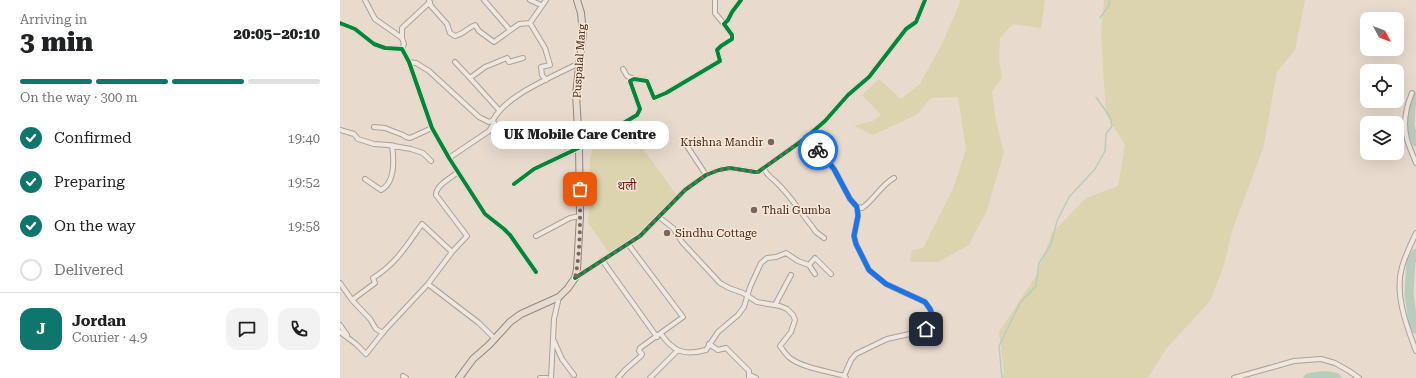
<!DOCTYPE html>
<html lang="en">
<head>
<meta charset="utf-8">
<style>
  :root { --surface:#fff; --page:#f2f2f2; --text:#202124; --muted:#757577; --line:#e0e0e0; --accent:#0f766e }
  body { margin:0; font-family:"Roboto Serif","Noto Sans Devanagari",serif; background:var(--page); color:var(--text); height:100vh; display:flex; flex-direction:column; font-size:15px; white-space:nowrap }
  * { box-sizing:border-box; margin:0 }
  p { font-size:13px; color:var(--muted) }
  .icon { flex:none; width:22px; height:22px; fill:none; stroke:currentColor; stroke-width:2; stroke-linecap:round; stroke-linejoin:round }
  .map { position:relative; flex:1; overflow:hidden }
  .drawer { display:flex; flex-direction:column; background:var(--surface); width:340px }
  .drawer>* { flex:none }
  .needle { width:26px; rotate:131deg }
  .fabs { position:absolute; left:1020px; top:12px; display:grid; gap:8px }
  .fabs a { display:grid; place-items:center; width:44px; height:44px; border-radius:8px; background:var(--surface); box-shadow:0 4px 16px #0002; font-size:20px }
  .pin { position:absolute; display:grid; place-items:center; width:34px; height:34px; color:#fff; margin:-17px; border-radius:8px; box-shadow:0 2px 6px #0006 }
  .courier { position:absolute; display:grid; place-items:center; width:40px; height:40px; margin:-20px; border:3px solid #1a73e8; border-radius:50%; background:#fff; color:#222; box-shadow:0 1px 5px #0007 }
  .bubble { position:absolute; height:28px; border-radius:12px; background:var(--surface); box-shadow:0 4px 16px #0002; font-size:13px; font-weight:800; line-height:28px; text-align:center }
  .summary em { font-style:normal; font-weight:800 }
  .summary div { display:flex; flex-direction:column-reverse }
  .summary { display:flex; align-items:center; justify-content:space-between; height:68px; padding:0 20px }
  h1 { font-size:26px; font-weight:800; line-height:30px }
  .bar { display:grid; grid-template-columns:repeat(4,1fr); gap:6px 4px; align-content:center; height:48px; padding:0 20px }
  .bar i { height:5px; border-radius:3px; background:var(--line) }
  .bar .on { background:var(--accent) }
  .bar p { grid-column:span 4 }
  .line { display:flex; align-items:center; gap:10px; padding:0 20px; border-top:1px solid var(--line) }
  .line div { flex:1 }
  .round { display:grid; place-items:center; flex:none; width:42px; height:42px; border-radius:12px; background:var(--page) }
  ol { padding:0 20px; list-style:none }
  li { display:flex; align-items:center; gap:12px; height:44px }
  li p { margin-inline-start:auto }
  li .icon { padding:4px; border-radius:50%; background:var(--accent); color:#fff; stroke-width:4 }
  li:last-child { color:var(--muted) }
  li i { width:22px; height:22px; border:2px solid var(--line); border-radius:50% }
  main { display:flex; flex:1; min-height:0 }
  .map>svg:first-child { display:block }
</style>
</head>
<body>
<main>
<section class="drawer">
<div class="summary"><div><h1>3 min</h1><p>Arriving in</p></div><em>20:05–20:10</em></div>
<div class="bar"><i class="on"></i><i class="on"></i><i class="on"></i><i></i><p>On the way · 300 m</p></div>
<ol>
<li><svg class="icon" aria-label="check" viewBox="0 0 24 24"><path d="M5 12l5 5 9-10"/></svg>Confirmed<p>19:40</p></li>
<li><svg class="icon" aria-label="check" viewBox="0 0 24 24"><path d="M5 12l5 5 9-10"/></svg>Preparing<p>19:52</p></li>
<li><svg class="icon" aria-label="check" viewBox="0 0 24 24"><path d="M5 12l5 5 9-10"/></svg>On the way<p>19:58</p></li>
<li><i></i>Delivered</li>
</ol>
<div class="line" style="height:72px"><b class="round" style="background:var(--accent);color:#fff">J</b><div><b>Jordan</b><p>Courier · 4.9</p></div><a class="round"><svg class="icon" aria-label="chat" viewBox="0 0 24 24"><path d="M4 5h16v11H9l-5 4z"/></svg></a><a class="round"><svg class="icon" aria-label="phone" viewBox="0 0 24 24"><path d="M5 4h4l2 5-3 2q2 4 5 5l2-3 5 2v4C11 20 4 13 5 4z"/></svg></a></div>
</section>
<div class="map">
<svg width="1076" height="378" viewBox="0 0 1076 378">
  <rect width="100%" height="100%" fill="#e8dbce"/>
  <path fill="#dcd3af" d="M621,0H705L701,28L673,24L660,38L659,60L662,78L652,92L656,122L664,152L647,210L629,245L598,262H570L572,250L583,248L613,189L626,149L618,97L591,98L576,115L533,135L514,126L533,121L541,115L522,95L539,79L561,99L580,84L602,44Z
    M764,0H965L955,50L937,72L923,149L892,231L884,265L870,301L826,349L808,378H662L664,373L659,332L697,274L712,233L746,198L778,186L785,145L766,114L761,34Z
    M286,125L338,197L289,241L269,253L248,223L250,201V159L254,145Z"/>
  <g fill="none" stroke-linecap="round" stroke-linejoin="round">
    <path stroke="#baccbc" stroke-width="1.5" d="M760,18L769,5V0
      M662,378L659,346L680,303L696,286L699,263L711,244L717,221L729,197L755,169L765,151L766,134L772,126L770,117L756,97"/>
    <path stroke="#baccbc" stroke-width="9" d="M1076,97L1071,105L1070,127L1076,142
      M1076,253L1071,262L1069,294L1073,322L1076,329
      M968,378C977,376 989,374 997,378"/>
    <defs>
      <path id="minor" d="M25,0L35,19L62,38L64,44L62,49
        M89,0L91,6L107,24L110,33L115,36C124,34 127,28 135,25L139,31L154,42L179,24L190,23L205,48L210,65L201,67L202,75L206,80
        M144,0L170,30
        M190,0L201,5
        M375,0V13L384,24
        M0,23L15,29L34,44L45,48L62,49L69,62L92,128L109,158L145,214L164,229L170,235L196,272
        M190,23L206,0
        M62,38V28L90,2
        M69,62L76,63L89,71L139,117L149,122L153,120
        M115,62L130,78
        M283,69L287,76L294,79
        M1072,93C1066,107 1063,124 1067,139C1069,147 1073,155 1076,163
        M159,110L130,78L145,67L167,58L169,62L183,58
        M34,127L45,128L63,135L66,137L70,138L92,128
        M0,130L14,134L18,139L34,144L48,145L71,149L83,153L91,161
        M463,140L469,147L478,149L494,169L510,199L517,207L522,208C534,200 541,185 554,178
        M347,146L366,175
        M109,158L149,131L154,123L153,120C167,94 213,77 239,63
        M424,168C426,175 431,177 436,182C449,194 459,210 470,224
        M25,179L41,190C56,182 54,159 52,145
        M174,184L194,169L249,143L297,115L300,109L290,81L294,79L307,81L314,98L326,93L380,61L377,50L381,46L392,39V35L384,24L388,20L392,12L401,0
        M319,217L333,228L342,242L380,283L389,288L403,293L417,302L440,306L447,309L453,315L455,320L451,332L440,346C443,350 446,355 450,358C463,368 488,371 504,376
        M471,225L476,232L484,238
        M1076,233C1071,244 1065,256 1062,267C1054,294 1067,327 1076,351
        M196,236L230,218L240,216
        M262,260L317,337
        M469,265L475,274
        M235,278L300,236L345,190L366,175L379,170L390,168L415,172H418L463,140L485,121L508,95L529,77L566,29L576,22L585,0
        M0,283L12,300
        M88,284L139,323L155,339
        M435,305L451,275
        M0,325L7,335
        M0,332L16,344L26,354L45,330L88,284L112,252L127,236L96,195C96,185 111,178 118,172
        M43,333L36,329L30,319L12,300L35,283L33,278C56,264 67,245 82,224L112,252
        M321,334C334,352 344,356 366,350L378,332L398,315L404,307L410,287L421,263L427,258L436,257L446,253L458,261L469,265L475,258L491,274
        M214,341L222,359L234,375
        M369,344L378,350L386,348L409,371V378
        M410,375L416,378
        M63,376L66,378
        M200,378H207
        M211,378L214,319L219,297
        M278,378L285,370L301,356L302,354L299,351L300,348L343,317L288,244
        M310,378L337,351
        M506,378L504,376L511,360L516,354L547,339L574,333L586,329L592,323V314L590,309L585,302L546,284L529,270L516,244L514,236L518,216L517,207
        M894,378L954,361L981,359L995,363L1009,371L1019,378"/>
      <path id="primary" d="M119,378L133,359L149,345L170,322L181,314L219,297L228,288L235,278L237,269L240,216L239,147L236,94L243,33L241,13L237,0"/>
    </defs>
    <use href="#minor" stroke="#ada097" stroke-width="6"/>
    <use href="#primary" stroke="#93867e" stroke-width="8"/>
    <use href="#minor" stroke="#efe8e1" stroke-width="4"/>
    <use href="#primary" stroke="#e7dcd1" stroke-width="6"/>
    <defs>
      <path id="cycleway" d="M0,23L15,29L34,44L45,48L62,49L69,62L92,128L109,158L145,214L164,229L170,235L196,272
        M174,184L194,169L249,143L297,115L300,109L290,81L294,79L307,81L314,98L326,93L380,61L377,50L381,46L392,39V35L384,24L388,20L392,12L401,0
        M235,278L300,236L345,190L366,175L379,170L390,168L415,172H418L463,140L485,121L508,95L529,77L566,29L576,22L585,0"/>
    </defs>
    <use href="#cycleway" stroke="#f9e7d4" stroke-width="6"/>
    <use href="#cycleway" stroke="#00873e" stroke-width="4"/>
  </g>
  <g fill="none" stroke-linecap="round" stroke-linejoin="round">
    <path stroke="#7a655b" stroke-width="4" stroke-dasharray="0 7.2" d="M240,189C240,216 241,251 235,278L300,236L345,190L366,175L379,170L390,168L415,172H418L463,140L469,147L478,150"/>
    <path stroke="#1a73e8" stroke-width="5" d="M478,150L494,169L510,199L517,207L518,216L514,236L516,244L529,270L546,284L585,302L590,309L592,314V323L586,329"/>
  </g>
  <g fill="#7a655b" stroke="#f9e7d4" stroke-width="1.5">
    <circle cx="431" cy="142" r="4"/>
    <circle cx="414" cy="210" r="4"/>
    <circle cx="327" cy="233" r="4"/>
  </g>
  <g text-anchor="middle" stroke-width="3" stroke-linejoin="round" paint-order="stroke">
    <g font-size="11" fill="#3e261d" stroke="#f9e7d4">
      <text transform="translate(239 61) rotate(-86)" y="4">Puspalal Marg</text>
    </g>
    <g font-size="11" fill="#3e261d" stroke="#f9e7d4" text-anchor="start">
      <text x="423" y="146" text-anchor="end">Krishna Mandir</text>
      <text x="422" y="214">Thali Gumba</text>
      <text x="335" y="237">Sindhu Cottage</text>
    </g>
    <g font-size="12" fill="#701717" stroke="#f9e7d4">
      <text x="287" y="190">थली</text>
    </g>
  </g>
</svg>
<div class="fabs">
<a><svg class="needle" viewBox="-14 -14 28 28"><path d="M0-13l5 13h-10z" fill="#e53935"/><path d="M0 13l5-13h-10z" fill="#757577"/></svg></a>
<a><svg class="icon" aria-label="locate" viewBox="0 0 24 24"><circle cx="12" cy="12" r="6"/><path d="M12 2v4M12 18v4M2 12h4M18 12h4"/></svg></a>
<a><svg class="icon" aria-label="layers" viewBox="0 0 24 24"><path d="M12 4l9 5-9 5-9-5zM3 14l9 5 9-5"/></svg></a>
</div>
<div class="pin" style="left:240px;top:189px;background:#ea580c"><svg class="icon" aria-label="bag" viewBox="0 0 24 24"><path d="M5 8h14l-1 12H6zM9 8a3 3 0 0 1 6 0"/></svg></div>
<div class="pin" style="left:586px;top:329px;background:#1f2937"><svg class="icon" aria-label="home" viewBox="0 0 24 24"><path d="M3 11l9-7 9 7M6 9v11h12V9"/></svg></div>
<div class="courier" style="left:478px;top:150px"><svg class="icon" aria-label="bike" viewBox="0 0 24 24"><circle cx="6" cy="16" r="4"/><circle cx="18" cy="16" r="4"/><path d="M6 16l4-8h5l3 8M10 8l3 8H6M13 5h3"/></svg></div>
<div class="bubble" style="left:151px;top:121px;width:178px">UK Mobile Care Centre</div>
</div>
</main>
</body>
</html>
